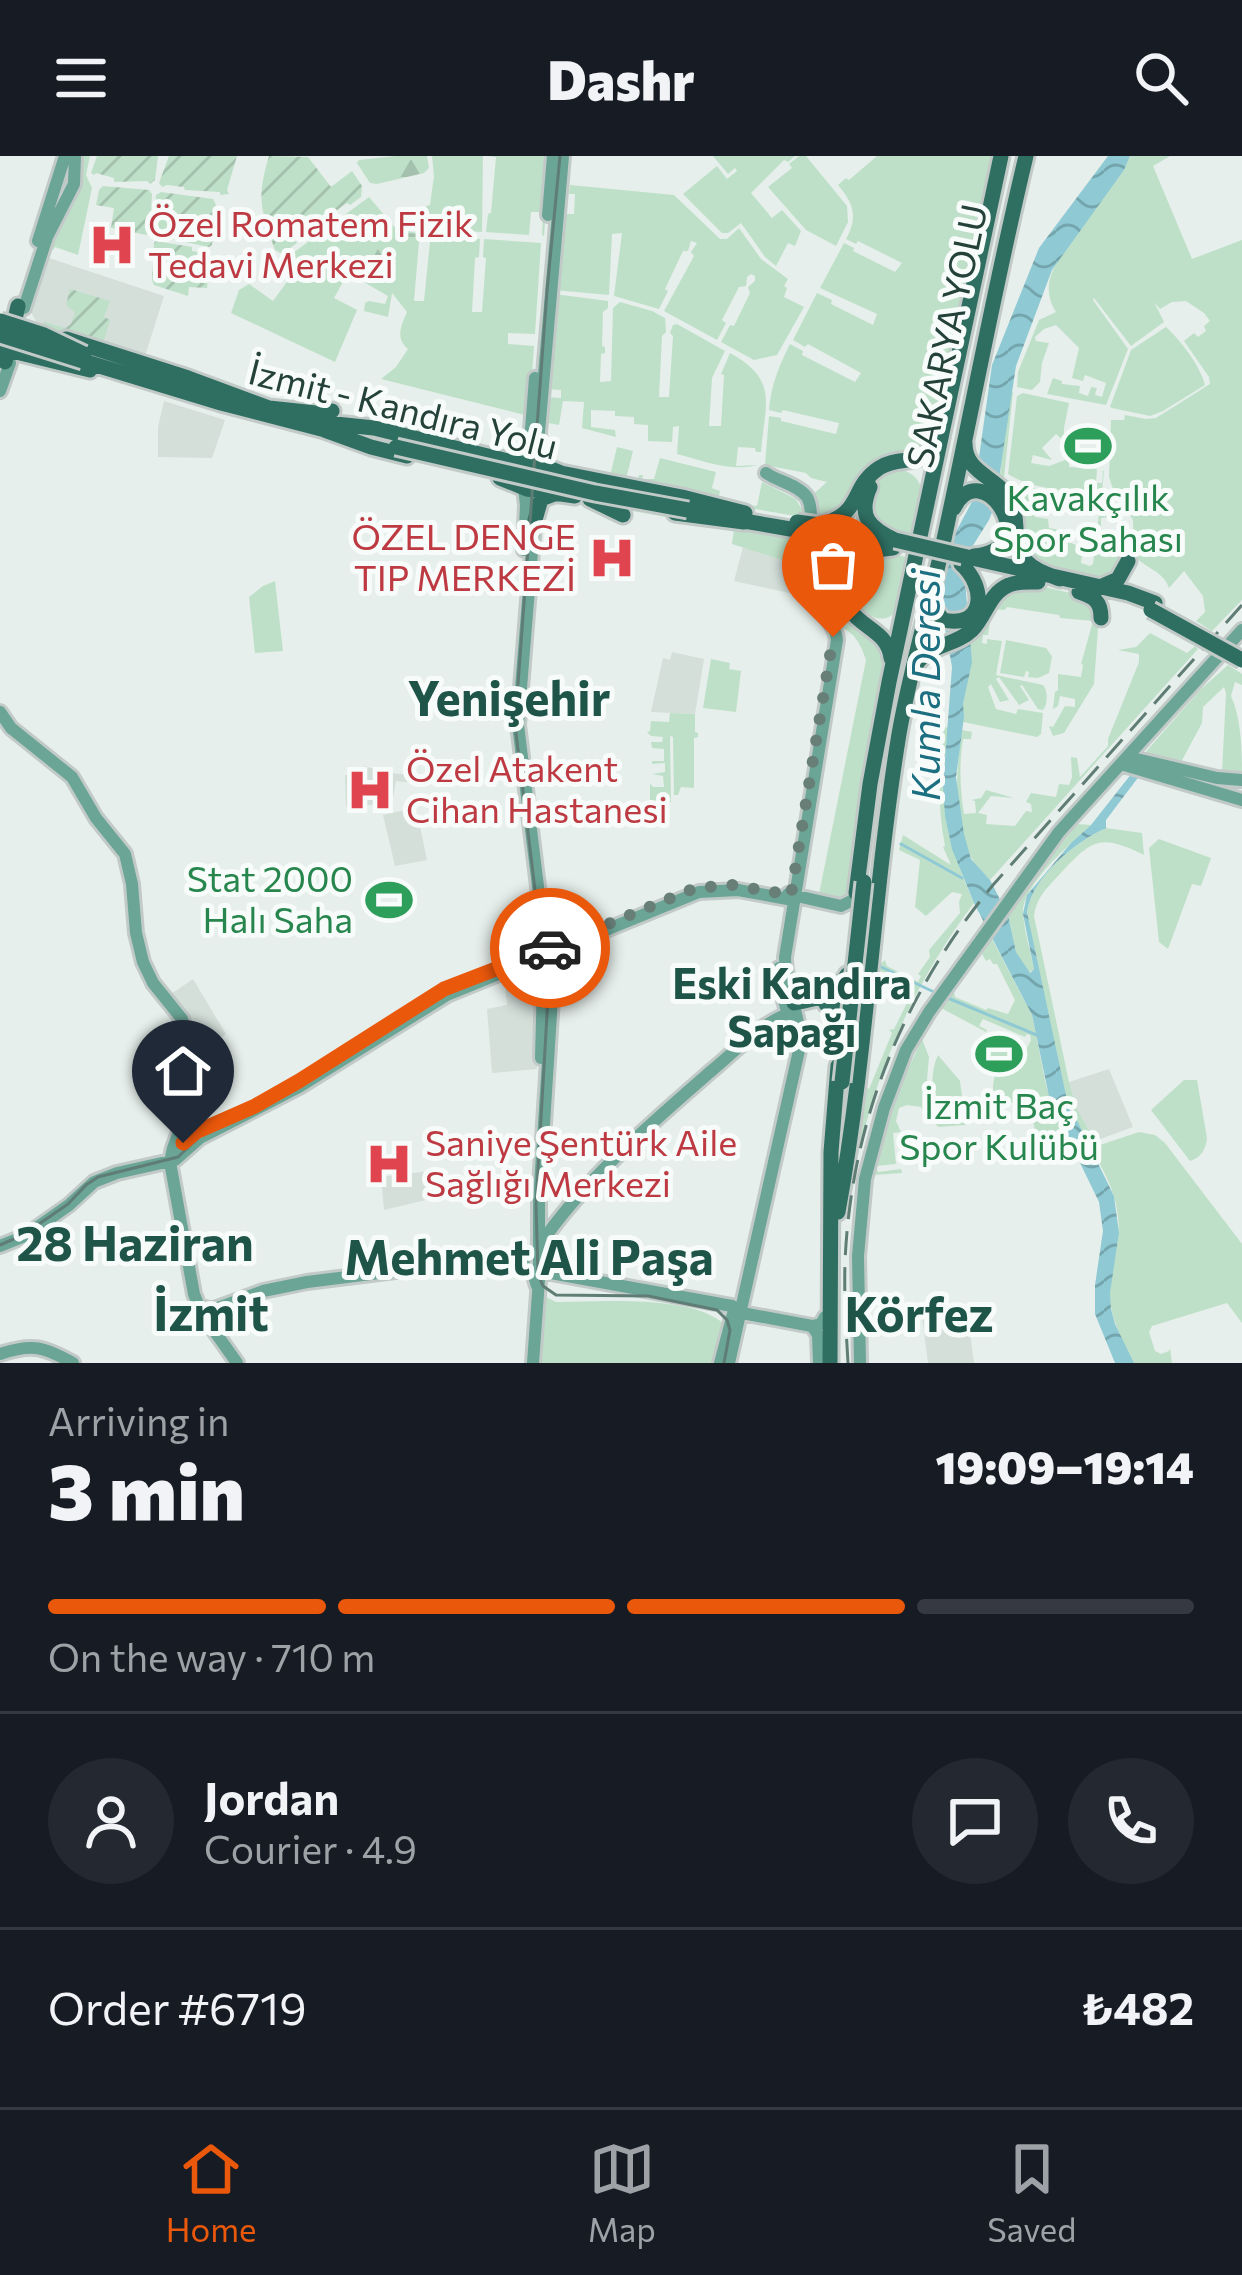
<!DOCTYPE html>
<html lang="en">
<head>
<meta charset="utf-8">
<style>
  :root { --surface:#171b24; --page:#242831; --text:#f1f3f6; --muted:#9ea1a6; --line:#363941; --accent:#ea580c }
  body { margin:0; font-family:Commissioner,sans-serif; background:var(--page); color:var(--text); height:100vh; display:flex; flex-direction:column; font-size:45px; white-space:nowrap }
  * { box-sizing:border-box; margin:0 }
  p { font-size:39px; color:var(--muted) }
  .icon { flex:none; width:66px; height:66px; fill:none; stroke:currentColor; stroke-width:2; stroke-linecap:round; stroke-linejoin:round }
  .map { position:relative; height:1207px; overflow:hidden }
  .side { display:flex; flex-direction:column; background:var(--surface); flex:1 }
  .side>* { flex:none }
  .pin { position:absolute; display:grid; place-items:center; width:102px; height:102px; color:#fff; margin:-123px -51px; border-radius:50% 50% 50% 0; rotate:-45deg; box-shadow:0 0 12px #0007 }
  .pin .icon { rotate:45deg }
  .courier { position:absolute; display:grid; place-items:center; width:120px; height:120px; margin:-60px; border:9px solid #ea580c; border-radius:50%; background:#fff; color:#222; box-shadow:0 3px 15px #0007 }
  .head em { font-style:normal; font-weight:800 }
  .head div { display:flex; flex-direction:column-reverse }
  .head { display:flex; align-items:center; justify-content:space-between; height:204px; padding:0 48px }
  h1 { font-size:78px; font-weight:800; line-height:90px }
  .bar { display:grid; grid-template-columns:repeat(4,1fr); gap:18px 12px; align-content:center; height:144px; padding:0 48px }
  .bar i { height:15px; border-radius:9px; background:var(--line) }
  .bar .current { background:var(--accent) }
  .bar p { grid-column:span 4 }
  .line { display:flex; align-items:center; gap:30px; padding:0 48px; border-top:3px solid var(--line) }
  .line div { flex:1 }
  .round { display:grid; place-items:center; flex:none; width:126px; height:126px; border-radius:63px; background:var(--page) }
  header { display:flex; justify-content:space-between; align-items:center; height:156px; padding:0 48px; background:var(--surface); font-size:54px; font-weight:800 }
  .tab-bar { display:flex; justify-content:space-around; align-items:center; height:168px; border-top:3px solid var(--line); background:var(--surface); font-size:33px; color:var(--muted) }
  .tab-bar a { display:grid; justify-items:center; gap:6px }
  .tab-bar .current { color:var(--accent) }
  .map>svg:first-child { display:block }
</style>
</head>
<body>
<header><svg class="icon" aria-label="menu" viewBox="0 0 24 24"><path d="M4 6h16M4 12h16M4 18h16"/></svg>Dashr<svg class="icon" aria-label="search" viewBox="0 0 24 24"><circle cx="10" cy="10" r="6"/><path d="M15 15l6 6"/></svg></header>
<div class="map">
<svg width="1242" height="1207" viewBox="0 0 1242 1207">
  <defs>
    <pattern id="forest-firs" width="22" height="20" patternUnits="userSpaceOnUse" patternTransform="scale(3)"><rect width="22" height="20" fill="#bfe0c8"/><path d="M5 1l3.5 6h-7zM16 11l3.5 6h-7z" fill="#a4c1ad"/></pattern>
    <pattern id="garden-furrows" width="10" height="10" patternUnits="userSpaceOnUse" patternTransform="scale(3)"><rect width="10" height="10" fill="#bfe0c8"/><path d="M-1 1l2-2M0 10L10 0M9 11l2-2" fill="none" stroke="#a4c1ad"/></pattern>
    <pattern id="water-waves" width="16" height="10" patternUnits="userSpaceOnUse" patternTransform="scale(3)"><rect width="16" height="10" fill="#8ec9d4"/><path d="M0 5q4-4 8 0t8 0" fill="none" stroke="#74a5ad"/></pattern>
  </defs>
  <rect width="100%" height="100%" fill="#e6efeb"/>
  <path fill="#d4dfda" d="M46,101L164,140L144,203L60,177L37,167L29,153Z
    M164,245L225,264L212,302L158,301V271Z
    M743,391L798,409L802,435L799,439L734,425Z
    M672,496L704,503L695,558L651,556L663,502L670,504Z
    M364,610L388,617L416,619L415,627L396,625L393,642L372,649L346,651L345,619H359Z
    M405,654L417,656L427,704L395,710L383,659Z
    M525,812H530L538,822L537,913L492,917L487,853L507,849L504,821Z
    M193,823L226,878L198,899L189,864L171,838Z
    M1109,913L1133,971L1095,985L1077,953L1069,926Z
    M430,1015L434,1042L384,1054L381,1021Z
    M967,1156L974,1207H928L922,1161Z"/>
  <path fill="#bfe0c8" d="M79,0H90L86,19L92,32L78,99L55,91L53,94L47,91Z
    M432,0H483L482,76L428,72V66L419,65V63H426V50L430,49L434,20Z
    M488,0H550L544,80L542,79L543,56H531L529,79L486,76L488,58L491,57L496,1Z
    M713,0H795L788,6L784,4L751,37L772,62L782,54L801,75L795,90L788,87L776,110L765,101L741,67L728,77H722L683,38L717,10L727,23L737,15L735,12L728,18Z
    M799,0H806L847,50L848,66L836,90L806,74L768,31L792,12L789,8Z
    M877,0H997L959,171C951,181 949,188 953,200L930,290L894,304L845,356L813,363L810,341L827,326L811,322L806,317L765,309L769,260L781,262V265L836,278L839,267L783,254L781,257L769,254C771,229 779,210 790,188L803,195L802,199L855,226L861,217L808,188L805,191L793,184L817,137L832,144L831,148L873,169L877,158L820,132L844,87L854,92L853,95L895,116L902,107L858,85L856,88L846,83C858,61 854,48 838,29L846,22L849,24Z
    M1130,0H1170L1153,10L1192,103L1242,84V444L1212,475L1196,465L1205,456L1203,440L1184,415L1169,432C1163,414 1145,413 1134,399L1133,364L1113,333L1109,321L1111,264H1124L1125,259L1146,263L1156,262L1210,228L1209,221L1184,185L1194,177L1198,181L1206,175L1204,170L1210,165L1204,157L1186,145L1172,146L1160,153L1154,146L1164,166L1131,190L1094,142L1093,144L1128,193L1106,249L1047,238L1053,222L1062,225V228L1080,230L1079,237L1088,240L1091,231L1097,232L1095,239L1102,241L1106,227L1085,219L1083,225L1072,222L1079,192L1056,169L1044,173L1035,181L1036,185L1049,187L1042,207L1040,226L1032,234L1017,231L1018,216L1039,164L1056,156C1051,148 1048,139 1049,128C1053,97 1104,41 1124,14Z
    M570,29L674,39L720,83H727L739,72L761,103L788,123L784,130L787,132L784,141L804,151L777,199L754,204L721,186L730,169L734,170L750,137L748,131L755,125V120L751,118L747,121L746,130L739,131L722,164L726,167L717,184L664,155L694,100L691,96L697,87L691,85L688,95H683L665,133L668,135L659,153L614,140L622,77L612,78L609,139L554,134L559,58H574L575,38H569Z
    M369,41L396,73L423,78L422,85L419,86L414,145H424L430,86L426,85L427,78L480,83L479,101L475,102L472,156H482L486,102L483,101L484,83L541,87L535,178L508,177V188L534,190L529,260L381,223L396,211L408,193C395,182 401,170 407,156L392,137L388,161L364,155L365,147L369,145L385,148L388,140L348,117L334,142L357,154L335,206L231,157L239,134L249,128L273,145L289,123L274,111Z
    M554,138L608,145V152L603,156L602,190L605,191V197L601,198L600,226L611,225L613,152L620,146L652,155L665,162L666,176L662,180L659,241H669L673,180L670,177L673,169L677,168L725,195L712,222L709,270H721L724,219L721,218L730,197C779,224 765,247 761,296H756L755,292L738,291L736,310L758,309C731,316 703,305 677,298L679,270L673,271L672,286L648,285V269L634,268V261L615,260V255L591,254V271L615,274L616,281L582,272L584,246L563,245L559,269L543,266L545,241L561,242V234L545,233Z
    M1166,171C1181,185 1200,209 1205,229L1163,255L1150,260L1112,252L1110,251L1131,194Z
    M1010,236H1013L1004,322L1017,329L1078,339L1081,344L1058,339L1055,341L1056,354L1051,353V359L1037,357L1035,361L1048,363L1049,372L1060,374L1059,386L1071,387L1083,392L1081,407L1090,410L1093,408L1100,349L1114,351L1127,375L1128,385L1123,382L1110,356L1108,361L1101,362V374L1106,375V379L1117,387L1127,390L1115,423L1106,427L1033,409L999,326Z
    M1023,237L1069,247L1064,272V285L1056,278L1042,292L1052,304L1033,299L1031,307L1049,310L1073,301L1069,304V311L1097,313L1096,327H1102L1103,316H1101L1104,315L1102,334C1080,340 1027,331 1008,318L1017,240Z
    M617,291L633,295L626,323L637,326L639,319H643L642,323H654L660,302L716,316L712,332L720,335L718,346L757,350L762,326L796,343L802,354L801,361L726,348L610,320Z
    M903,314C935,326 918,356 913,382L878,372C866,343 865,322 903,314Z
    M606,347L799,379L798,409L732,388L734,373L633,355L631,358Z
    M811,382L824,385L840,437L888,494L852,739L839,747L818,743L866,504C862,491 854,474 840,472C817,434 807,431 811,382Z
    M874,396L908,401C905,416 904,437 898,451C887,475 858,457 852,439C850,432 851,426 851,419Z
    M275,425L283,495L255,497L249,441L263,430Z
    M1027,427L1079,439L1099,458L1094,528L1064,577L1053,580L1049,570L1053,571L1065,550L1075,551V543L1060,540L1058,550L1053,553L1055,536L1058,534V518L1081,521L1083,509L1081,508L1093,465L1060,462L1059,459L1007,451L1005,454L992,453L988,479H983L982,487L987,488V483L1002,485L996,519L1043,529C1048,535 1048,548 1043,554L1038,553L1022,529L1020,530L1029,544L1019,549L999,521L996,523L1009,544L1000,546L991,528L988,531L996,553L1016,558L1018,553L1043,557L1041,578L1037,581L963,566V548L970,509V479L994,445Z
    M1150,477L1187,497L1195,490L1198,493L990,724C984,717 975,710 971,701C952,664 956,613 962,574L972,576L971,583H963C959,609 960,632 964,658L976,657L975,645L971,644L981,642L986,634L1014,642L991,640L978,657L987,659L986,668L1015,670L1026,655L1032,656L1031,648L1026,646L1031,637L1056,641L1059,628L1069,629L1072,621L1071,601L1077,602L1080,621L1108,590V583L1139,506V498L1118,494L1136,491Z
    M1006,484L1046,492L1052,500L1049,517L1038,522L1028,521L1029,516L1026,515L1024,521L1000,517Z
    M711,503L730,507L729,513L741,515L736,556L703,552Z
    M1228,509L1242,518V529L1235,526L1231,540C1241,562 1242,593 1242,617H1222L1226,537L1224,531L1203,551L1202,567L1180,608L1143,599L1200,534Z
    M670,557L695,558V576L698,577V581L694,582V632L681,631L678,639H674L673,581L670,580L671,646L650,647V627L653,631H664L663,620L652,618L665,616V607L652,608V605H664V593L652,592L651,586H662L663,581L651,580L647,576L650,575L651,565L669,566Z
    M943,570L948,572C940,643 945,682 974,747C907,835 869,933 849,1042H845L860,967L863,927L869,933L892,877L889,874L894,873L914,833L875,812L885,804L887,810L918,826L921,820L918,818L930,801L929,794L960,757L959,746L962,738L952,736L926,760L915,751L920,704L899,694L903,679L951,709L943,691L945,690C937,650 939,610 943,570Z
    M1077,668L1091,669C1071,687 1022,729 1023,757C1024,776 1031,795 1034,813L1028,817L1016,796L1008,759L1028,729Z
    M1106,672L1142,677L1144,699C1098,676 1091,685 1059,719C1046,733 1037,741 1034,760L1069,926L1077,953L1095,985L1088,987L1071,956L1063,932L1027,756C1032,721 1076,685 1106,672Z
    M1159,683L1211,702L1201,730L1192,728L1168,793L1159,786L1149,692Z
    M992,783L1032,859L1046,929L1056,960L1073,993L1065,997L1038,999L1033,963L1041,959L1039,947L1029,949L1027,945H1023L1029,963L1014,964L1013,959L1020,958L1018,946L999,948L1002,961L995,962L993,930L996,909L978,898L989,882L1023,900L1031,884L1030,879L1027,878L1025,881L983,863L979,870L987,874L986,876L941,852L954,835L955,841L986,854L988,852L1008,858L1015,844L997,808H993L990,803L986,805L982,798Z
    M922,883L929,901L927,924L931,959L926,962L921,951L907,949L899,952L896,965L901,976L893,977L896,1008L876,1010L878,1016L901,1013L902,1017L873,1019L895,941Z
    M938,899L960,925L963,948L958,949L960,966L966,967L965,969L939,971L936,969C934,946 928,920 938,899Z
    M1184,924H1197L1207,982C1206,993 1201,1002 1190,1005L1151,954Z
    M1139,976L1155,979L1165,987L1242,1088V1167L1227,1147L1152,1170L1149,1176L1155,1195L1161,1198L1169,1195L1170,1192L1172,1207H1134C1123,1184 1109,1162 1110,1136C1111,1111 1121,1087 1118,1061C1116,1035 1103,1014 1091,992Z
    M542,1139L556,1146C600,1146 693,1138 725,1169L717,1207H538Z"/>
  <path fill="url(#forest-firs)" d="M395,0H427L429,12L424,17L377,28L370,27L357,7L359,4Z
    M389,68L405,77L419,78L415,123L377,122L351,116L355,74L390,77Z"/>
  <path fill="url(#garden-furrows)" d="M97,0H158L155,24L150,28L147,25L114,26V22L96,17L94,19L91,17Z
    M169,0H237L227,34L229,38L220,39V36L185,34L184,31L167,29L162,31L159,27Z
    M269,0L308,1L331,31L352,15L362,30L361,41L350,49L347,47L295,84L297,87L282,98L275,94C261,53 256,43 269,0Z
    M103,30L149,34L152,38L150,75L147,79L111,72L114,52L96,49L99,34Z
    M161,36L213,43L216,49L212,89L209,91L157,80L154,78L156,39Z
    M156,85L192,91V95L210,98L207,132L189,131L188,140L154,129L152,124L154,87Z
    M70,133L110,145L104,161L110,164L102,191L44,170L45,166L65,172L71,168L75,156L66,149Z"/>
  <path fill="url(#water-waves)" d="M1108,0H1130L1124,14L1052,114L1016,210L995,349L989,364L972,391L965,425L972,506L963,548L964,561L956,621L964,678L971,703L990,724L1008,759L1016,796L1030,817L1034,813L1023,758L1027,739L1071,687L1091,669L1132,617L1140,619L1106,664V672C1076,685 1032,721 1027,756L1067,944L1114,1040L1119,1077L1110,1137L1111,1153L1115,1168L1134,1207H1115L1095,1158V1129L1103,1075L1099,1046L1050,945L1032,859L974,747L952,693L945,660L943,630L952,511L941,450L943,424L952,383L973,344L992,209L1039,92Z"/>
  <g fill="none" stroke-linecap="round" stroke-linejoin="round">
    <path stroke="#8ec9d4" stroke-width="3" d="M901,688L962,722
      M879,810L934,836
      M943,840L1039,880"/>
    <defs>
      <path id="major" d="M548,59L553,0
        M38,85L65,0
        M24,152L47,81L74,28L75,0
        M0,235L10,207
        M524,308L530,286L535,222
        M542,311L539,300V276L563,0
        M524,394L526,349L524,332
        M0,556L11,572L72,621L96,662L125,698L132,728L136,777L143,806L153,827L182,863L197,912L195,935L173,992L170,1006L194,1138L201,1156L237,1207
        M1128,601L1217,622L1242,624
        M1121,608L1242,644
        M788,738L841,750L855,743
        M779,812L780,828L793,880
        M541,902L543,826
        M540,1089C580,1028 655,964 710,916C736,895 760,867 793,856
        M0,1090L25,1080L69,1049L94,1026L117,1017L175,1004L200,982L299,931L447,839L699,736L738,734L793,744
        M540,1115L732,1150L742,1157L812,1170L821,1168L825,1161
        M199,1150L212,1154L263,1135L307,1126L459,1107L523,1108L534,1120L537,1130
        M812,1170L818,1179L819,1207
        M0,1198C33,1187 44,1191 73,1207
        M533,1207L539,1124V1045L552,843L518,569L535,358
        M720,1207L733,1158
        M729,1207L800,890C801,859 785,832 785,801L837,484C835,466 821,459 813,444C808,433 806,418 805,407C804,388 817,358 807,341C799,329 777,325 766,317
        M860,1207L858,1100L865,1023L884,952L906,894L929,856L1059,676L1242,474"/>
      <path id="highway" d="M66,183L188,222L269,252L325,258L332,255
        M0,192L90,214
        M83,205L221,247L329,275
        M5,206L18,150
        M326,267L374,272L504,304L524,308L534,306L561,317L682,341L745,357
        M324,274L371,291L407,300
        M965,287C965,318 997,320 1010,344C1021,363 1010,390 1027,406C1035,415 1049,419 1060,423
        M500,322L527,333L575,340
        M870,331C857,361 870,372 895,384
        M590,343L623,359
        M954,352C981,296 1047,394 974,400
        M675,357L744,366
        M535,364L541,343L557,337
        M738,364L796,374
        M819,369C864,358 849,332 879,312C901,298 922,313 935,284
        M822,370L880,381
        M817,377C852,404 830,424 849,453C863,473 888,476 891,502
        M963,400L1128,437L1155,447
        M848,430C850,401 867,394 893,392
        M1102,430L1118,423L1128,405
        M1079,436C1094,441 1101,445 1101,462
        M933,440L934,452L943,464C985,473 987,431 961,408
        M916,509C929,487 954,491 972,474C986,460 989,437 1009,429C1018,425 1029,426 1038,426
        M856,737L870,628L889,526L1001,0
        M794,847C817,842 835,842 847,819L864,821
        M826,848L839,855L842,870L849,864
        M838,1056C867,898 873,737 899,578C911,509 932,442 946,374C973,249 996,124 1026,0
        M830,1207L831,996L838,910"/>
    </defs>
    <use href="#major" stroke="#c2cac8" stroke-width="18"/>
    <use href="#highway" stroke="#c2cac8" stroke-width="21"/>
    <use href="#major" stroke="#6aa596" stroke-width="12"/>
    <use href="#highway" stroke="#2f6f62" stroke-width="15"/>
    <path stroke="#5f7d75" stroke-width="3" d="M560,0L547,135L515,569L548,841L536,1049L538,1118L543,1130L556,1139L648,1140L717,1154L727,1164L730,1174L724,1207
      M0,1089L23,1079L68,1048L86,1029L98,1021L178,1001L200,980L299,929L441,840L532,803L539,795L541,781"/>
    <path stroke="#5f7d75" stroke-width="3" stroke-dasharray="24 12" stroke-linecap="butt" d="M848,1207C846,1173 844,1140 845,1106C851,965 903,838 993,729L1242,449"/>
    <defs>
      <path id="highway-bridge" d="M0,165L44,179L84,198
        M0,179L83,205
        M396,291L595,337L688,354
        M797,366L819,369
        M895,384L963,400
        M1151,454L1242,504
        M842,926L864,726"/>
    </defs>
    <use href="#highway-bridge" stroke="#c2cac8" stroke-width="21" stroke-linecap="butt"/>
    <use href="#highway-bridge" stroke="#2f6f62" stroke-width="15"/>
  </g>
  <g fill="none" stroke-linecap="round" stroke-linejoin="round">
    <path stroke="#687f78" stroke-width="12" stroke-dasharray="0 21.6" d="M550,792L695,732L732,729L791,739L833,481"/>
    <path stroke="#ea580c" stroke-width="15" d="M183,987L196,976L255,950L299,925L444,833L550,792"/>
  </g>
  <defs>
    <symbol id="hospital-bare" viewBox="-9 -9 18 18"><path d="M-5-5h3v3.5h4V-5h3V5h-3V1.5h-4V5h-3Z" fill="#e0444e" stroke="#f7fbf9" stroke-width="2.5" paint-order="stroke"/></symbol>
    <symbol id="stadium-bare" viewBox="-9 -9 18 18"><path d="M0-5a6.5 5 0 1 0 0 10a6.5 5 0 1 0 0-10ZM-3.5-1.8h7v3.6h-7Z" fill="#2e9e5b" stroke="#f7fbf9" stroke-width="2.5" paint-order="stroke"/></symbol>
  </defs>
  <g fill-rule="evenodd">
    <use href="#hospital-bare" x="79" y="56" width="66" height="66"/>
    <use href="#stadium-bare" x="1055" y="257" width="66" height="66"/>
    <use href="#hospital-bare" x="579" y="369" width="66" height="66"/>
    <use href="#hospital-bare" x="337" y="601" width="66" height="66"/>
    <use href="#stadium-bare" x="356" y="711" width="66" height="66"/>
    <use href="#stadium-bare" x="966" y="865" width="66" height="66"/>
    <use href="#hospital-bare" x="356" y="975" width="66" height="66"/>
  </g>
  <g text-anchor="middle" stroke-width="10" stroke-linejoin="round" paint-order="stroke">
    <g font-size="36" fill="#be3a42" stroke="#f7fbf9" text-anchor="start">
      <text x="148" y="81">Özel Romatem Fizik<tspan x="148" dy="41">Tedavi Merkezi</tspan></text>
      <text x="576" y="394" text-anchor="end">ÖZEL DENGE<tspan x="576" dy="41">TIP MERKEZİ</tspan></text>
      <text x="406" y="626">Özel Atakent<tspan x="406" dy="41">Cihan Hastanesi</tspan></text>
      <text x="425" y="1000">Saniye Şentürk Aile<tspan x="425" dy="41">Sağlığı Merkezi</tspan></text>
    </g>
    <g font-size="36" fill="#24423a" stroke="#f7fbf9">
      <text transform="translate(947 180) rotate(-78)" y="13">SAKARYA YOLU</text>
      <text transform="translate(403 253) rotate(14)" y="13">İzmit - Kandıra Yolu</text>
    </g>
    <g font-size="36" fill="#27864d" stroke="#f7fbf9">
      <text x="1088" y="355">Kavakçılık<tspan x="1088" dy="41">Spor Sahası</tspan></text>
      <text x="353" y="736" text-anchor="end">Stat 2000<tspan x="353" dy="41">Halı Saha</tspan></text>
      <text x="999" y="963">İzmit Baç<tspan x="999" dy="41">Spor Kulübü</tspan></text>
    </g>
    <g font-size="39" font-style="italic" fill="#1c6f80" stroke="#f7fbf9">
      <text transform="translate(926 529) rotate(-90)" y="14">Kumla Deresi</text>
    </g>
    <g font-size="42" font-weight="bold" fill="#1f5548" stroke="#f7fbf9">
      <text x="792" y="843">Eski Kandıra<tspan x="792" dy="48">Sapağı</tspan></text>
    </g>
    <g font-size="48" font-weight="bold" fill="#1f5548" stroke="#f7fbf9">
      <text x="509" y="560">Yenişehir</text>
      <text x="135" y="1105">28 Haziran</text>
      <text x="529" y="1119">Mehmet Ali Paşa</text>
      <text x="211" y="1175">İzmit</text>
      <text x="919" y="1176">Körfez</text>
    </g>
  </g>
</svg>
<div class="pin" style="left:833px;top:481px;background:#ea580c"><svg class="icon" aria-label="bag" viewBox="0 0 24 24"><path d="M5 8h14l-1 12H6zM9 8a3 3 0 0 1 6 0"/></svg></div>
<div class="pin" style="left:183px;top:987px;background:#1f2937"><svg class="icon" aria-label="home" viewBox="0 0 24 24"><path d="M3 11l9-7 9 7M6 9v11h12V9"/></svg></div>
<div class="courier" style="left:550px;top:792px"><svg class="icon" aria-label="car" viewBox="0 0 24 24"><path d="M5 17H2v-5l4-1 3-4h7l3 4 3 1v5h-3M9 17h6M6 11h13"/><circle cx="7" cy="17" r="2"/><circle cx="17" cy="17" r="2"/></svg></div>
</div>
<section class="side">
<div class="head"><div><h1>3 min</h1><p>Arriving in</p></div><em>19:09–19:14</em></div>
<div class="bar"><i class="current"></i><i class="current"></i><i class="current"></i><i></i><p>On the way · 710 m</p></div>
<div class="line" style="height:216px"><a class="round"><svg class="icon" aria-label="person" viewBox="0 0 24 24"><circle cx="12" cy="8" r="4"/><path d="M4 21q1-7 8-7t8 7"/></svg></a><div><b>Jordan</b><p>Courier · 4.9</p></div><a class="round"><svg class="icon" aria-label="chat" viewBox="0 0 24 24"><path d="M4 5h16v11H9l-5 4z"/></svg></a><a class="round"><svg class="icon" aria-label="phone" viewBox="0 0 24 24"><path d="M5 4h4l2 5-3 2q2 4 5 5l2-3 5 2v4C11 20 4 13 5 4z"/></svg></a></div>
<div class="line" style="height:156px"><div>Order #6719</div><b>₺482</b></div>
</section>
<nav class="tab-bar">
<a class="current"><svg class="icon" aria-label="home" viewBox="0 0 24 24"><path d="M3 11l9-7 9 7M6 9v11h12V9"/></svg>Home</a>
<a><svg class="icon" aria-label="map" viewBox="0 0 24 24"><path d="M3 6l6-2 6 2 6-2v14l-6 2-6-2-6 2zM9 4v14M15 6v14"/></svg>Map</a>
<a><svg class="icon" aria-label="saved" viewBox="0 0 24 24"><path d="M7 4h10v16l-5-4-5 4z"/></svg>Saved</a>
</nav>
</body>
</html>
